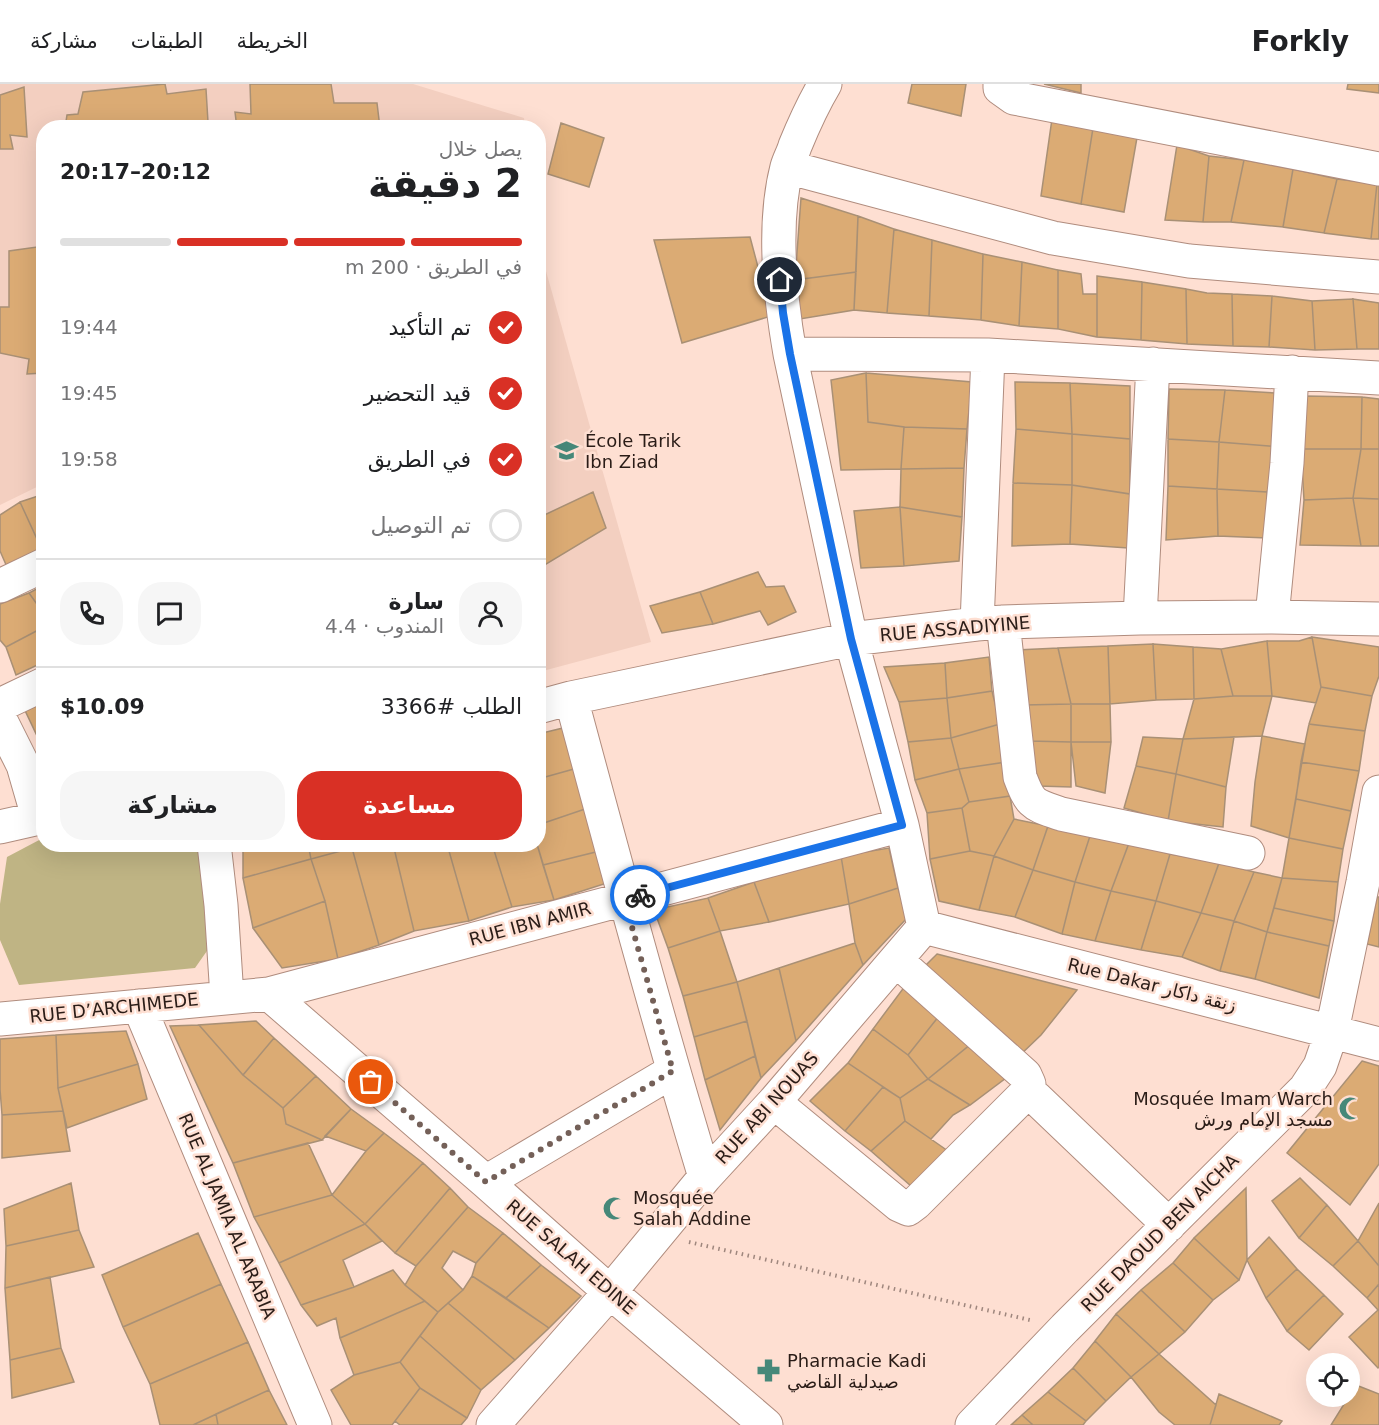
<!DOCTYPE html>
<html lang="ar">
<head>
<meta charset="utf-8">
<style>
  :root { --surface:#fff; --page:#f6f6f6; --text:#202124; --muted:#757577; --line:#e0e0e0; --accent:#d93025 }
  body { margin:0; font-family:"DejaVu Sans",Vazirmatn,sans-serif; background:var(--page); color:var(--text); direction:rtl; height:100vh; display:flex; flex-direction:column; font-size:22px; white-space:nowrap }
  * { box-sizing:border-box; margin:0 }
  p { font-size:20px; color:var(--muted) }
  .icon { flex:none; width:33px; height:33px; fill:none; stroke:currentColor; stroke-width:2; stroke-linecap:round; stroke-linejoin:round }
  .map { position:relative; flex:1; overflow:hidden; direction:ltr }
  .drawer { position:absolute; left:36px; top:36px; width:510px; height:732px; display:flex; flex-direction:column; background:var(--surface); border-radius:24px; box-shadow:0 6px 24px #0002; direction:rtl }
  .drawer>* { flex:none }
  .fabs { position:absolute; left:1306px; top:1269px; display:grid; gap:12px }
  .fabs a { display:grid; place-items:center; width:54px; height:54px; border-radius:50%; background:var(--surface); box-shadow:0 6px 24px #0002; font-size:30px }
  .pin { position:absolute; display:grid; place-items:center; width:51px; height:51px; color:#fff; margin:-26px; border:3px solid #fff; border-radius:50%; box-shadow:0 2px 6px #0007 }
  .courier { position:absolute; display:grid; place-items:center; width:60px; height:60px; margin:-30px; border:4px solid #1a73e8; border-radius:50%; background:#fff; color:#222; box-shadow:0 2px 8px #0007 }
  .summary em { font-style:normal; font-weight:700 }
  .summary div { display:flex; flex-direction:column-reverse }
  .summary { display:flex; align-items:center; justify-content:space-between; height:102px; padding:0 24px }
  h1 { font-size:39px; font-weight:700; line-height:45px }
  .bar { display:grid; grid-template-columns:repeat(4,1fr); gap:9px 6px; align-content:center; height:72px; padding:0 24px }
  .bar i { height:8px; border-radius:4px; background:var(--line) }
  .bar .active { background:var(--accent) }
  .bar p { grid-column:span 4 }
  .line { display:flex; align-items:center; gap:15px; padding:0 24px; border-top:2px solid var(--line) }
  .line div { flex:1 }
  .round { display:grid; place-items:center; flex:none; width:63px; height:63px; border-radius:24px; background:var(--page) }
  ol { padding:0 24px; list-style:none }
  li { display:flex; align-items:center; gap:18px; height:66px }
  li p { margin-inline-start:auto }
  li .icon { padding:6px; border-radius:50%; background:var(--accent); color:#fff; stroke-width:4 }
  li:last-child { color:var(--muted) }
  li i { width:33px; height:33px; border:3px solid var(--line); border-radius:50% }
  .cta { display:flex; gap:12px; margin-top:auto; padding:12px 24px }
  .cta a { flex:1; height:69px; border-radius:24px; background:var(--accent); color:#fff; font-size:24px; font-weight:700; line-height:69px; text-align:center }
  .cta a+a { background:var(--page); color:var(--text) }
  header { display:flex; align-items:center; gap:36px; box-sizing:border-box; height:84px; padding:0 30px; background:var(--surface); border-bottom:2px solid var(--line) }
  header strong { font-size:28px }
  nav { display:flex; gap:33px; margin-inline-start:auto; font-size:21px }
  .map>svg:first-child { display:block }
</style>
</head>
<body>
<header>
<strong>Forkly</strong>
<nav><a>الخريطة</a><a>الطبقات</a><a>مشاركة</a></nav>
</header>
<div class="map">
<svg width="1379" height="1341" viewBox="0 0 1379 1341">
  <rect width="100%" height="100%" fill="#fedfd2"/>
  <path fill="#f3cfc0" d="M0,0H413L524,34L525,43L44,44L43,400L0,421Z
    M542,173L651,558L539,588L538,175Z"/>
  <path fill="#bfb484" d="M43,754L44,760L208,761L216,854L195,884L19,901L0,856V820L7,773Z"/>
  <path fill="#dbab74" stroke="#a99075" stroke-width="1.5" d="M165,0L167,10L206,5L208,38L162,44H65L67,31L78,30L83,8Z
    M250,0H331L334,19H377L380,44H237L235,28L251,30Z
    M912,0H966L961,32L908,19Z
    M1044,0H1081V9Z
    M1348,0H1379V9L1347,5Z
    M24,3L27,53L10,51L13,65H0V11Z
    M1052,35L1093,44L1081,120L1041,112Z
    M561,39L604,54L589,103L548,90Z
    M1093,44L1138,48L1124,128L1081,120Z
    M1177,61L1209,72L1203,138L1165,136Z
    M1209,72L1244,76L1231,138H1203Z
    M1244,76L1293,85L1283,143L1231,138Z
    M1293,85L1337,95L1324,149L1283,143Z
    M1337,95L1377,100L1371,155L1324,149Z
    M1377,100H1379V155H1371Z
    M801,114L858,132L856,188L795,196Z
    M858,132L894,145L887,229L854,226Z
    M894,145L932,156L929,232L887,229Z
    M750,153L771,232L682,259L654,156Z
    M932,156L983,170L981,236L929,232Z
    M44,162V289L27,290L29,275L0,269V223H9V167Z
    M983,170L1022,178L1019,242L981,236Z
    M1022,178L1058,186V245L1019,242Z
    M1058,186L1081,190L1083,210H1097V253L1058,245Z
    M856,188L854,226L800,235L795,196Z
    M1097,192L1142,198L1141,256L1097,253Z
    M1142,198L1186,205L1187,260L1141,256Z
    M1186,205L1207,209L1232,210L1233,262L1187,260Z
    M1232,210L1272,212L1269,263L1233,262Z
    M1272,212L1312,217L1315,266L1269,263Z
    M1353,215L1357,265L1315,266L1312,217Z
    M1353,215L1379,219V265H1357Z
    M866,289L868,338L904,343L901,385L841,386L831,296Z
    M866,289L972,298L967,345L904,343L868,338Z
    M1015,298L1070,299L1072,350L1016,345Z
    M1070,299L1130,302V355L1072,350Z
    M1169,305L1225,306L1219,358L1168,355Z
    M1225,306L1276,309L1282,363L1219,358Z
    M1304,312L1362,313L1361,365H1301Z
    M1362,313L1379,315V365H1361Z
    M904,343L967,345L964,384L901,385Z
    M1016,345L1072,350V401L1013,399Z
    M1072,350L1130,355V410L1072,401Z
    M1168,355L1219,358L1217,405L1168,402Z
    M1219,358L1282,363L1267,408L1217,405Z
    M1301,365H1361L1353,414L1304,416Z
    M1361,365H1379V415L1353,414Z
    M964,384L962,433L900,423L901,385Z
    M1013,399L1072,401L1070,460L1012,462Z
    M1072,401L1130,410L1128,464L1070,460Z
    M1168,402L1217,405L1218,452L1166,456Z
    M1217,405L1267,408V454L1218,452Z
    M593,408L606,444L538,485V434Z
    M44,410V466H42L20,418Z
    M1353,414L1379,415V462H1361Z
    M1353,414L1361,462L1300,461L1304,416Z
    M20,418L42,466L7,483L0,467V431Z
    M900,423L904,482L861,484L854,427Z
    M900,423L962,433L959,477L904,482Z
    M758,488L766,503L784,502L796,528L768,541L760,527L713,540L700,508Z
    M44,501V530L29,509Z
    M700,508L713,540L662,549L650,522Z
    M29,509L44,530V543L6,563L0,556V520Z
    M44,543V578L16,591L6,563Z
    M1312,553L1321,603L1316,619L1272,612L1267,557H1299Z
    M1312,553L1379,563V592L1372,612L1321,603Z
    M1267,557L1272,612H1233L1221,565Z
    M1153,560L1193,563L1194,615L1156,616Z
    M1153,560L1156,616L1110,620L1108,562Z
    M1108,562L1110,620H1071L1058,564Z
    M1193,563L1221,565L1233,612L1194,615Z
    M1058,564L1071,620L1024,621L1015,566Z
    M989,573L992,607L947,614L945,579Z
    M945,579L947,614L899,618L884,583Z
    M1321,603L1372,612L1365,647L1309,640Z
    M44,606V654L39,656L21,618Z
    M992,607L1000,640L951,654L947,614Z
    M1233,612H1272L1262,652L1183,655L1194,615Z
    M947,614L951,654L908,658L899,618Z
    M1071,620H1110L1111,658H1071Z
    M1071,620V658L1029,657L1024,621Z
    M1000,640L1006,678L959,685L951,654Z
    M1309,640L1365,647L1359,687L1301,678Z
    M563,644L574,685L538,695V650Z
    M1262,652L1305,660L1289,754L1251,742L1255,698Z
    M1143,653L1183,655L1176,690L1136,682Z
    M1234,653L1226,703L1176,690L1183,655Z
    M951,654L959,685L915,696L908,658Z
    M1029,657L1071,658V703L1038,702Z
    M1071,658H1111L1105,709L1076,702Z
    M1006,678L1010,712L969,718L959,685Z
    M1301,678L1359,687L1351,727L1296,715Z
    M1136,682L1176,690L1168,737L1124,724Z
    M574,685L588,724L538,741V695Z
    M959,685L969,718L962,724L927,729L915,696Z
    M1176,690L1226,703L1223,743L1168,737Z
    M1010,712L1014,735L994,772L970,767L962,724L969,718Z
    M1296,715L1351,727L1343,765L1289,754Z
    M588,724L600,767L543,781L537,760H538V741Z
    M962,724L970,767L930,775L927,729Z
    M1014,735L1048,742L1033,786L994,772Z
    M1048,742L1090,752L1075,798L1033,786Z
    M1090,752L1129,759L1111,807L1075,798Z
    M1289,754L1343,765L1338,798L1282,794Z
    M1129,759L1170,770L1156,817L1111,807Z
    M243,760H308L311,775L243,794Z
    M308,760H352V764L311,775Z
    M363,760H393L414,847L379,861L352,764Z
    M393,760H447L469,837L414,847Z
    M447,760H492L512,823L469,837Z
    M492,760H537L554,816L512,823Z
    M352,764L379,861L338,875L325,817L311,775Z
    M889,764L898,804L849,820L841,772Z
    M600,767L610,798L554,816L543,781Z
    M970,767L994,772L979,826L939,817L930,775Z
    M1170,770L1219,779L1201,829L1156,817Z
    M841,772L849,820L769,838L754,798Z
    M994,772L1033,786L1015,833L979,826Z
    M311,775L325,817L253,844L243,794Z
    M1219,779L1254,788L1234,837L1201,829Z
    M1033,786L1075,798L1062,850L1015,833Z
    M1254,788L1282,794L1267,848L1234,837Z
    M1282,794L1338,798L1334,837L1274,824Z
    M754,798L769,838L720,847L708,814Z
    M1075,798L1111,807L1095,857L1062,850Z
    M898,804L907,834L863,881L855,859L849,820Z
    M1111,807L1156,817L1141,866L1095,857Z
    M1377,813H1379V863L1367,860Z
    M708,814L720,847L668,864L654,826Z
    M325,817L338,875L282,884L253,844Z
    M1156,817L1201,829L1182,873L1141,866Z
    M1274,824L1334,837L1329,862L1267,848Z
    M1201,829L1234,837L1220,887L1182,873Z
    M1234,837L1267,848L1255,895L1220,887Z
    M720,847L737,898L683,912L668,864Z
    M1267,848L1329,862L1319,914L1255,895Z
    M855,859L863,881L796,957L779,884Z
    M937,870L1077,906L1041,951L1016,975L918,889Z
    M779,884L796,957L761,994L737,898Z
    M737,898L747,937L694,953L683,912Z
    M905,902L939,932L908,971L873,945Z
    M939,932L971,960L928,995L908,971Z
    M256,937L274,954L243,991L199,941Z
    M747,937L755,972L705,996L694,953Z
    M199,941L243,991L283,1024L286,1040L322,1056L233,1079L170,942Z
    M873,945L908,971L928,995L900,1014L848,979Z
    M126,947L138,980L58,1004L56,951Z
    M56,951L58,1004L63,1027L2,1031L0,1005V955Z
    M274,954L316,992L283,1024L243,991Z
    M971,960L1010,991L970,1021L928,995Z
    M755,972L761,994L720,1046L705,996Z
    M1362,977L1379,982V1080L1350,1121L1287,1069Z
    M848,979L883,1003L845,1047L810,1017Z
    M138,980L147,1015L67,1044L58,1004Z
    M316,992L351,1025L322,1056L286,1040L283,1024Z
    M928,995L970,1021L953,1031L931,1055L905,1037L900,1014Z
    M883,1003L900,1014L905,1037L871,1067L845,1047Z
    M351,1025L384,1049L366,1067L325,1052Z
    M63,1027L70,1067L2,1074V1031Z
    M905,1037L948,1067L911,1102L871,1067Z
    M384,1049L423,1079L365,1140L332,1111L366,1067Z
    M308,1059L332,1111L254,1133L233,1079Z
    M423,1079L450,1104L395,1169L365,1140Z
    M1300,1094L1327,1121L1299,1154L1272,1117Z
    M71,1099L79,1146L6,1162L4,1125Z
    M450,1104L468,1123L416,1182L395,1169Z
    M1246,1104L1247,1176L1239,1196L1194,1154Z
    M332,1111L365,1140L279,1179L254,1133Z
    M1379,1119V1182L1358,1157Z
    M1327,1121L1358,1157L1333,1182L1299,1154Z
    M468,1123L503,1149L476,1179L453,1167L442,1184L463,1206L438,1228L405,1201L416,1182Z
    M365,1140L382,1157L343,1176L354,1203L301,1221L279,1179Z
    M79,1146L94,1183L5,1204L6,1162Z
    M198,1149L221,1200L123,1243L102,1191Z
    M503,1149L541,1181L506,1214L472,1192L476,1179Z
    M1269,1153L1297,1185L1266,1214L1247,1176Z
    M1194,1154L1239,1196L1213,1216L1173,1179Z
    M1358,1157L1379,1182V1200L1367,1214L1333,1182Z
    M1173,1179L1213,1216L1185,1248L1141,1206Z
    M541,1181L581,1212L549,1244L506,1214Z
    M1297,1185L1324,1211L1287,1247L1266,1214Z
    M393,1186L405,1201L425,1217L340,1254L336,1234L317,1242L301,1221L354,1203Z
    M472,1192L549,1244L515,1276L448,1219L463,1206Z
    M50,1193L61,1264L10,1276L5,1204Z
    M221,1200L248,1258L150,1300L123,1243Z
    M1379,1200V1283L1378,1284L1349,1253L1378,1226L1367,1214Z
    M1141,1206L1185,1248L1159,1270L1116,1230Z
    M1324,1211L1343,1230L1309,1266L1287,1247Z
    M425,1217L438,1228L400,1278L354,1291L340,1254Z
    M448,1219L515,1276L481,1306L420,1252L438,1228Z
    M1116,1230L1159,1270L1131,1293L1095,1257Z
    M420,1252L481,1306L467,1334L420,1304L400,1278Z
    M1095,1257L1131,1293L1106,1317L1073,1284Z
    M248,1258L269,1306L193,1341H160L150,1300Z
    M61,1264L74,1298L12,1314L10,1276Z
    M1159,1270L1216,1321L1210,1341H1175L1159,1328L1131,1293Z
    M400,1278L420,1304L392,1341H351L331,1306L354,1291Z
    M1073,1284L1106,1317L1086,1337L1048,1308Z
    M1356,1301L1379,1310V1341H1331Z
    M420,1304L467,1334L461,1341H400L395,1337Z
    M269,1306L287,1341H218L216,1330Z
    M1048,1308L1086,1337L1083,1341H1033L1022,1331Z
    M1219,1310L1282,1337L1279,1341H1210Z
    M216,1330L218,1341H193Z
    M1022,1331L1033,1341H1011Z"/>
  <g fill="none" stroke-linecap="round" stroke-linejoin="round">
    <defs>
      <path id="minor" d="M825,0C813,20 804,40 795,62C793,69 789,76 787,83C772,141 780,212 790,270L851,555L902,741L924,843
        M1000,0V4L1014,14L1379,85
        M787,83L1053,154L1189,177L1379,193
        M790,270L988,271L1379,294
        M0,502L44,481
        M1272,533L1287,379L1292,288
        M1140,534L1153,280
        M1003,538L1020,693C1031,722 1033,720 1061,730L1248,769
        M977,540L988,271
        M571,614C614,774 657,934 705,1093
        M0,621L44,600
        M538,623L571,614L851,555L977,540L1003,538L1140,534L1272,533L1379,535
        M0,635L23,681L38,733
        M0,743L44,733
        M214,760L221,821L227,913
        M924,843L1379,960
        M896,876L1025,991L1029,1000V1010
        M269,910L486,1098L610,1208L766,1341
        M139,922L315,1341
        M0,935L269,910L902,741
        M1029,1010L1036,1014L1169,1141
        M774,1018L899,1121L908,1125L916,1119L1021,1014L1029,1010
        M486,1098L673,987
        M493,1341L610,1208L705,1093L774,1018L924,843
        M972,1341L1065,1244L1305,1005L1320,982L1332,947L1363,798L1379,708"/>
    </defs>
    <use href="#minor" stroke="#b08c7e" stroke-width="35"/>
    <path stroke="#9e867d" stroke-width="4" stroke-dasharray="1.5 4.5" stroke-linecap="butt" d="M689,1158L1030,1236"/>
    <use href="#minor" stroke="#fff" stroke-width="33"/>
  </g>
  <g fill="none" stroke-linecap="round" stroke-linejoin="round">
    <path stroke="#746058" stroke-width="6" stroke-dasharray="0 10.8" d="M371,998L486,1098L673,987L624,815L640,811"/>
    <path stroke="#1a73e8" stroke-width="8" d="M640,811L902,741L851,555L790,270L783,229L780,196"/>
  </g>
  <defs>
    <symbol id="school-bare" viewBox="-9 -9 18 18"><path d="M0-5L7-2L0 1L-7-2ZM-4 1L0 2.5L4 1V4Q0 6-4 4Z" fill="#468879" stroke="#fedfd2" stroke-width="2.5" paint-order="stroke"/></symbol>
    <symbol id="mosque-bare" viewBox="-9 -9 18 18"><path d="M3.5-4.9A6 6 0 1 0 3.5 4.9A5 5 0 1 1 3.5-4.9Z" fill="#468879" stroke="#fedfd2" stroke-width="2.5" paint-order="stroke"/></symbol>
    <symbol id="pharmacy-bare" viewBox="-9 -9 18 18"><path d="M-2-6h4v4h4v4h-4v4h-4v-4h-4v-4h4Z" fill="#468879" stroke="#fedfd2" stroke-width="2.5" paint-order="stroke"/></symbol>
  </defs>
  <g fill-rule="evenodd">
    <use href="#school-bare" x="550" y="350" width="33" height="33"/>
    <use href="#mosque-bare" x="1334" y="1008" width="33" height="33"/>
    <use href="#mosque-bare" x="598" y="1108" width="33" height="33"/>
    <use href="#pharmacy-bare" x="752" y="1270" width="33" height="33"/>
  </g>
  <g text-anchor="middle" stroke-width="5" stroke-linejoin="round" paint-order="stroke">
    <g font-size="18" fill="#2a1c17" stroke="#fedfd2" text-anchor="start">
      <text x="585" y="363">École Tarik<tspan x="585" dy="21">Ibn Ziad</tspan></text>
      <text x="1333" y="1021" text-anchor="end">Mosquée Imam Warch<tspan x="1333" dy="21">مسجد الإمام ورش</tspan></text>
      <text x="633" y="1120">Mosquée<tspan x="633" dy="21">Salah Addine</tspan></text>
      <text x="787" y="1283">Pharmacie Kadi<tspan x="787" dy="21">صيدلية القاضي</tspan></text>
    </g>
    <g font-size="18" fill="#2a1c17" stroke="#fedfd2">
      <text transform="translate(955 545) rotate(-5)" y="6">RUE ASSADIYINE</text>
      <text transform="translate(530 840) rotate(-15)" y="6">RUE IBN AMIR</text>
      <text transform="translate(1152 901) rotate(14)" y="6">Rue Dakar زنقة داكار</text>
      <text transform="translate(114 924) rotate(-6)" y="6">RUE D’ARCHIMEDE</text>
      <text transform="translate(767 1024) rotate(-48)" y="6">RUE ABI NOUAS</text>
      <text transform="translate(227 1132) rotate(67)" y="6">RUE AL JAMIA AL ARABIA</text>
      <text transform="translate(1160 1149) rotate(-45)" y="6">RUE DAOUD BEN AICHA</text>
      <text transform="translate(571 1173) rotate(41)" y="6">RUE SALAH EDINE</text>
    </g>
  </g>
</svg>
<div class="fabs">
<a><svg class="icon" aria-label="locate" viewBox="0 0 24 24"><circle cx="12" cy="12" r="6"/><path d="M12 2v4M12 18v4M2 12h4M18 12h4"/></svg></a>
</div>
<div class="pin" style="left:371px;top:998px;background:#ea580c"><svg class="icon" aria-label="bag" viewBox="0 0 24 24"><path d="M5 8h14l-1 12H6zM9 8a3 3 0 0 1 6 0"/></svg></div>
<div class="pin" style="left:780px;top:196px;background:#1f2937"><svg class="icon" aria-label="home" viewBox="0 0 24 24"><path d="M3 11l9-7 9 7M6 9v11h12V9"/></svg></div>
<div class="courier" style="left:640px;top:811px"><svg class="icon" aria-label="bike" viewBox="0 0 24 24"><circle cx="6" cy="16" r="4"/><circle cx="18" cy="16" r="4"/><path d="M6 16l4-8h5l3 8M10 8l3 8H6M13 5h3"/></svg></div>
<section class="drawer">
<div class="summary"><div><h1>2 دقيقة</h1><p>يصل خلال</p></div><em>20:12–20:17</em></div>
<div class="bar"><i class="active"></i><i class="active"></i><i class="active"></i><i></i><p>في الطريق · 200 m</p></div>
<ol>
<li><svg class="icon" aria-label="check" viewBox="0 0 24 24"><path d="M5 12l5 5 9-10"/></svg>تم التأكيد<p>19:44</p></li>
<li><svg class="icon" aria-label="check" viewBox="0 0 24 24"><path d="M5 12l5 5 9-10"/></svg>قيد التحضير<p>19:45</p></li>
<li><svg class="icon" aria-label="check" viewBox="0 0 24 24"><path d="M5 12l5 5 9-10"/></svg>في الطريق<p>19:58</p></li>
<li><i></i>تم التوصيل</li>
</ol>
<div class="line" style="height:108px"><a class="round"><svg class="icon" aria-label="person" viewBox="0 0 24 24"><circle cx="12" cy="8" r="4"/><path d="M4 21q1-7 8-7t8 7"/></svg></a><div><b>سارة</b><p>المندوب · 4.4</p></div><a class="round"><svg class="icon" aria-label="chat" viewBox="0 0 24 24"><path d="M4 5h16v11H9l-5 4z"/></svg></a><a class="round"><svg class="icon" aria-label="phone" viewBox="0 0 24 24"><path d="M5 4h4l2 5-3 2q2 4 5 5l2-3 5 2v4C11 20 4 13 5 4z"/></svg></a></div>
<div class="line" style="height:78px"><div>الطلب #3366</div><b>$10.09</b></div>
<div class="cta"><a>مساعدة</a><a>مشاركة</a></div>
</section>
</div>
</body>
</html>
